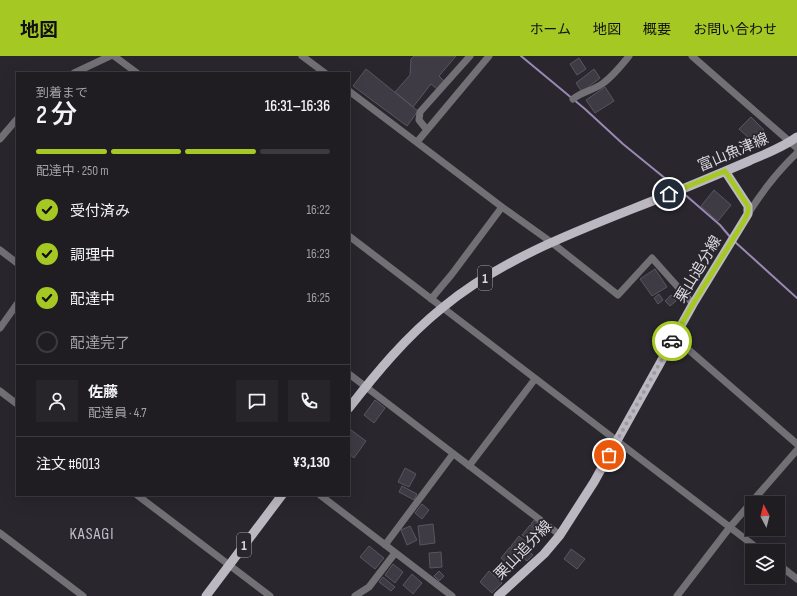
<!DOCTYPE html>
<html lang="ja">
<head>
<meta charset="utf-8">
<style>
  :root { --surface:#1f1c22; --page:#27252a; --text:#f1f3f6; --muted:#a1a1a5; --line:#3c3a40; --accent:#a5c823 }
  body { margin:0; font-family:"Sofia Sans Condensed","Noto Sans JP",sans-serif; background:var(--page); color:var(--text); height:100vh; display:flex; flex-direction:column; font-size:15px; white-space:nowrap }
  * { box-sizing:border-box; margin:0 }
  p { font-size:13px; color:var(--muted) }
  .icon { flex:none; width:22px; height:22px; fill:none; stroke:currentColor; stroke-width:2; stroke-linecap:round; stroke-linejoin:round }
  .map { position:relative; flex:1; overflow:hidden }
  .panel { position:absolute; left:16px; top:16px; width:334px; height:424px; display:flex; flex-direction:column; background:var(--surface); border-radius:0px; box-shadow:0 4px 16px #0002,0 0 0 1px var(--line) }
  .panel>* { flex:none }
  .needle { width:26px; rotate:353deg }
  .fabs { position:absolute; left:745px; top:440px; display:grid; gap:8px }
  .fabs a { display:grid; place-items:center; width:40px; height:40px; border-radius:0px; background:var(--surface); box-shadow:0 4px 16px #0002,0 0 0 1px var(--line); font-size:20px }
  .pin { position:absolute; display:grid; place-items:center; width:34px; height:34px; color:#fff; margin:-17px; border:2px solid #fff; border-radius:50%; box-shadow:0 1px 4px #0007 }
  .courier { position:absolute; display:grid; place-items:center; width:40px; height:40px; margin:-20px; border:3px solid #a5c823; border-radius:50%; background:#fff; color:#222; box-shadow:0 1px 5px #0007 }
  .head em { font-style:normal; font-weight:600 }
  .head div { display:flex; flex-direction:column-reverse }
  .head { display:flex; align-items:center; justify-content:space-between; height:68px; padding:0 20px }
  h1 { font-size:26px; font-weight:600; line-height:30px }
  .bar { display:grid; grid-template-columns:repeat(4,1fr); gap:6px 4px; align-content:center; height:48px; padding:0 20px }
  .bar i { height:5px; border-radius:3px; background:var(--line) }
  .bar .current { background:var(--accent) }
  .bar p { grid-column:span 4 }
  .line { display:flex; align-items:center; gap:10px; padding:0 20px; border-top:1px solid var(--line) }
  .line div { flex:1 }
  .round { display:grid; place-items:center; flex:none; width:42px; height:42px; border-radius:0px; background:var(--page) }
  ol { padding:0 20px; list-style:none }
  li { display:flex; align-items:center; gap:12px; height:44px }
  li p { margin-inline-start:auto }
  li .icon { padding:4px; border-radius:50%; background:var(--accent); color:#111; stroke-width:4 }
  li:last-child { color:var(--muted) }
  li i { width:22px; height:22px; border:2px solid var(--line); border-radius:50% }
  header { display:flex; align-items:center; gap:24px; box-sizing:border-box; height:56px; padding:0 20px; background:var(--accent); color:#111 }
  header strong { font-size:19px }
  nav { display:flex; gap:22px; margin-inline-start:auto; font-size:14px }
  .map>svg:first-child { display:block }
</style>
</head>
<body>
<header>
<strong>地図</strong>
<nav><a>ホーム</a><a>地図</a><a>概要</a><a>お問い合わせ</a></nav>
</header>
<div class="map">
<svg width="797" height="540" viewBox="0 0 797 540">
  <rect width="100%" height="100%" fill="#29262e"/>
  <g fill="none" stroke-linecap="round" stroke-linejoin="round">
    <path stroke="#9a89b3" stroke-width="2" d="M521,0L585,53L623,88L677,132
      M682,136L720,169L731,182
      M734,185L797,242"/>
  </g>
  <path fill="#3e3b44" stroke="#59565f" d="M414,0H456L439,20L444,25L437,33L431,28L413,51L395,36L410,19L411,3Z
    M579,2L586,13L577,19L570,8Z
    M366,13L418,55L407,70L353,30Z
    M594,13L600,22L582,36L576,27Z
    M605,31L614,45L595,57L586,44Z
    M751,61L764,74L752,85L739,73Z
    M714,134L731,149L718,165L701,150Z
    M655,213L667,231L652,240L640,223Z
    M659,238L663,244L658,248L654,242Z
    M671,239L676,245L670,250L665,245Z
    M375,344L385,352L374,367L364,359Z
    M351,374L366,385L354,402L349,398V377Z
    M405,412L416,418L409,431L398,426Z
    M402,430L417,438L414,444L399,436Z
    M422,448L429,454L422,463L415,457Z
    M534,464L545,473L542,476L531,468Z
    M433,468L435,487L420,489L418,470Z
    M530,469L538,475L531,485L522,479Z
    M410,470L417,484L407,489L401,474Z
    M519,480L527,487L519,497L511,490Z
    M369,490L384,502L375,513L360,501Z
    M510,491L522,501L513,512L501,502Z
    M571,493L585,503L577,513L564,503Z
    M529,495L533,499L527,505L523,502Z
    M441,496L442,511L430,512L429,497Z
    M393,508L403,516L395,527L385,519Z
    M439,515L444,520L439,525L434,520Z
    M489,515L502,527L492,537L480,526Z
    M412,518L422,527L413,538L403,529Z
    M383,521L395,531L391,535L379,526Z"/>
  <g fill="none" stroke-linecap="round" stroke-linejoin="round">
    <path stroke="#717074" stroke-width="7" d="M114,0L137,17
      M302,0L325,17
      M692,0L797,92
      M74,17L110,0
      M349,35L502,151L551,186L618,239L652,202L693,248
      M573,43C583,35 592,35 602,28C612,21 621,10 629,0
      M427,74L419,64L420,56L470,0
      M0,83L17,63
      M417,86L489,0
      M748,158C763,134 777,116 797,97
      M349,180L761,495
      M0,194L17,207
      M431,243L452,218L502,151
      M0,272L17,248
      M674,281L797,388
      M349,318L560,479
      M0,335L17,348
      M469,410L535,323
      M137,439L270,540
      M320,439L452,540
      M0,477L83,540
      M385,489L453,398
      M778,508L797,523
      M355,540L369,531L395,497
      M677,540L730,471L797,394"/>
    <path stroke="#bcb8c1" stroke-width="9" d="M349,352C377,316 406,281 442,252C506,199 588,171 665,140C693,129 721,117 749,105C765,98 782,92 797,81
      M206,540L282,439
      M498,540L544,498L560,479L594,426L693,248L748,158V150L725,115"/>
  </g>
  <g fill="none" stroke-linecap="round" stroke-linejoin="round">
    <path stroke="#9d9ba2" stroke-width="4" stroke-dasharray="0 7.2" d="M609,399L672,285"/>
    <path stroke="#a5c823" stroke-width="5" d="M669,138L725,115L748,150C749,156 747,159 744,165L693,248L672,285"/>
  </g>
  <g text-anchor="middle" stroke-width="3.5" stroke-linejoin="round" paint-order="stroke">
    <g fill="#29262e" stroke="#a6a4ab" stroke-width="1">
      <rect x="478" y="210" width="14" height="24" rx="3"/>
      <rect x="237" y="477" width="14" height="24" rx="3"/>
    </g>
    <g font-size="14" font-weight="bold" fill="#dcdae0">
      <text x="485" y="227">1</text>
      <text x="244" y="494">1</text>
    </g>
    <g font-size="15" fill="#dcdae0" stroke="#29262e">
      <text transform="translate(733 96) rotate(-23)" y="5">富山魚津線</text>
      <text transform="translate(698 213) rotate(-59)" y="5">栗山追分線</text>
      <text transform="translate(523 494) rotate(-46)" y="5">栗山追分線</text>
    </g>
    <g font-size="16" letter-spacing="1" fill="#c4c0cb" stroke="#29262e">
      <text x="92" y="483">KASAGI</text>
    </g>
  </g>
</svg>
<div class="fabs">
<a><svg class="needle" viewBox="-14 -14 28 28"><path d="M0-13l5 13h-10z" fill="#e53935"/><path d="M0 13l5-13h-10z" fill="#a1a1a5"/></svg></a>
<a><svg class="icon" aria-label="layers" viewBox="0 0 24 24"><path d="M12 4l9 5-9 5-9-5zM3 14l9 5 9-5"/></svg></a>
</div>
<div class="pin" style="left:609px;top:399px;background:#ea580c"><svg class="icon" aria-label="bag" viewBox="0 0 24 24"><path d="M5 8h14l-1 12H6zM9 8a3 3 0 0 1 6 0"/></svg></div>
<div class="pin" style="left:669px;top:138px;background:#1f2937"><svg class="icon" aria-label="home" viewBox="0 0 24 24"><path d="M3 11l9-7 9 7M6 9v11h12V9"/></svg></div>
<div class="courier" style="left:672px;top:285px"><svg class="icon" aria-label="car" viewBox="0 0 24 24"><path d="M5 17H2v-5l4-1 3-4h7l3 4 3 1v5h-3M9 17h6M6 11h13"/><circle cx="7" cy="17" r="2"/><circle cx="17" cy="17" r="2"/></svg></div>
<section class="panel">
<div class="head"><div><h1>2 分</h1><p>到着まで</p></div><em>16:31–16:36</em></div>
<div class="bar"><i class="current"></i><i class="current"></i><i class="current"></i><i></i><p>配達中 · 250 m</p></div>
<ol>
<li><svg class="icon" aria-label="check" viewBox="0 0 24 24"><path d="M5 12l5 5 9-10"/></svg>受付済み<p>16:22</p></li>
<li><svg class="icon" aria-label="check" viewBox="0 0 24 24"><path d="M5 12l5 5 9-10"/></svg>調理中<p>16:23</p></li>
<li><svg class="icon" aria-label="check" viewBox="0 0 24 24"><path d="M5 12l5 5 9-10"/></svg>配達中<p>16:25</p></li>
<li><i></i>配達完了</li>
</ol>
<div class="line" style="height:72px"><a class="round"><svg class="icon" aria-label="person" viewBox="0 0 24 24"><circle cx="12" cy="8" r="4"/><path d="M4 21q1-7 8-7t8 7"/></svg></a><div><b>佐藤</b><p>配達員 · 4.7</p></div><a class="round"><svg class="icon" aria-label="chat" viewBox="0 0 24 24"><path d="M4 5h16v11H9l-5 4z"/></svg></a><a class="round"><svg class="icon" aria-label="phone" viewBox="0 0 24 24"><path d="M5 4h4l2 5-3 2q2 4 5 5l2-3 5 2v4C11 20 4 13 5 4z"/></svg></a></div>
<div class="line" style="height:52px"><div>注文 #6013</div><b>¥3,130</b></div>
</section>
</div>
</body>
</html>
